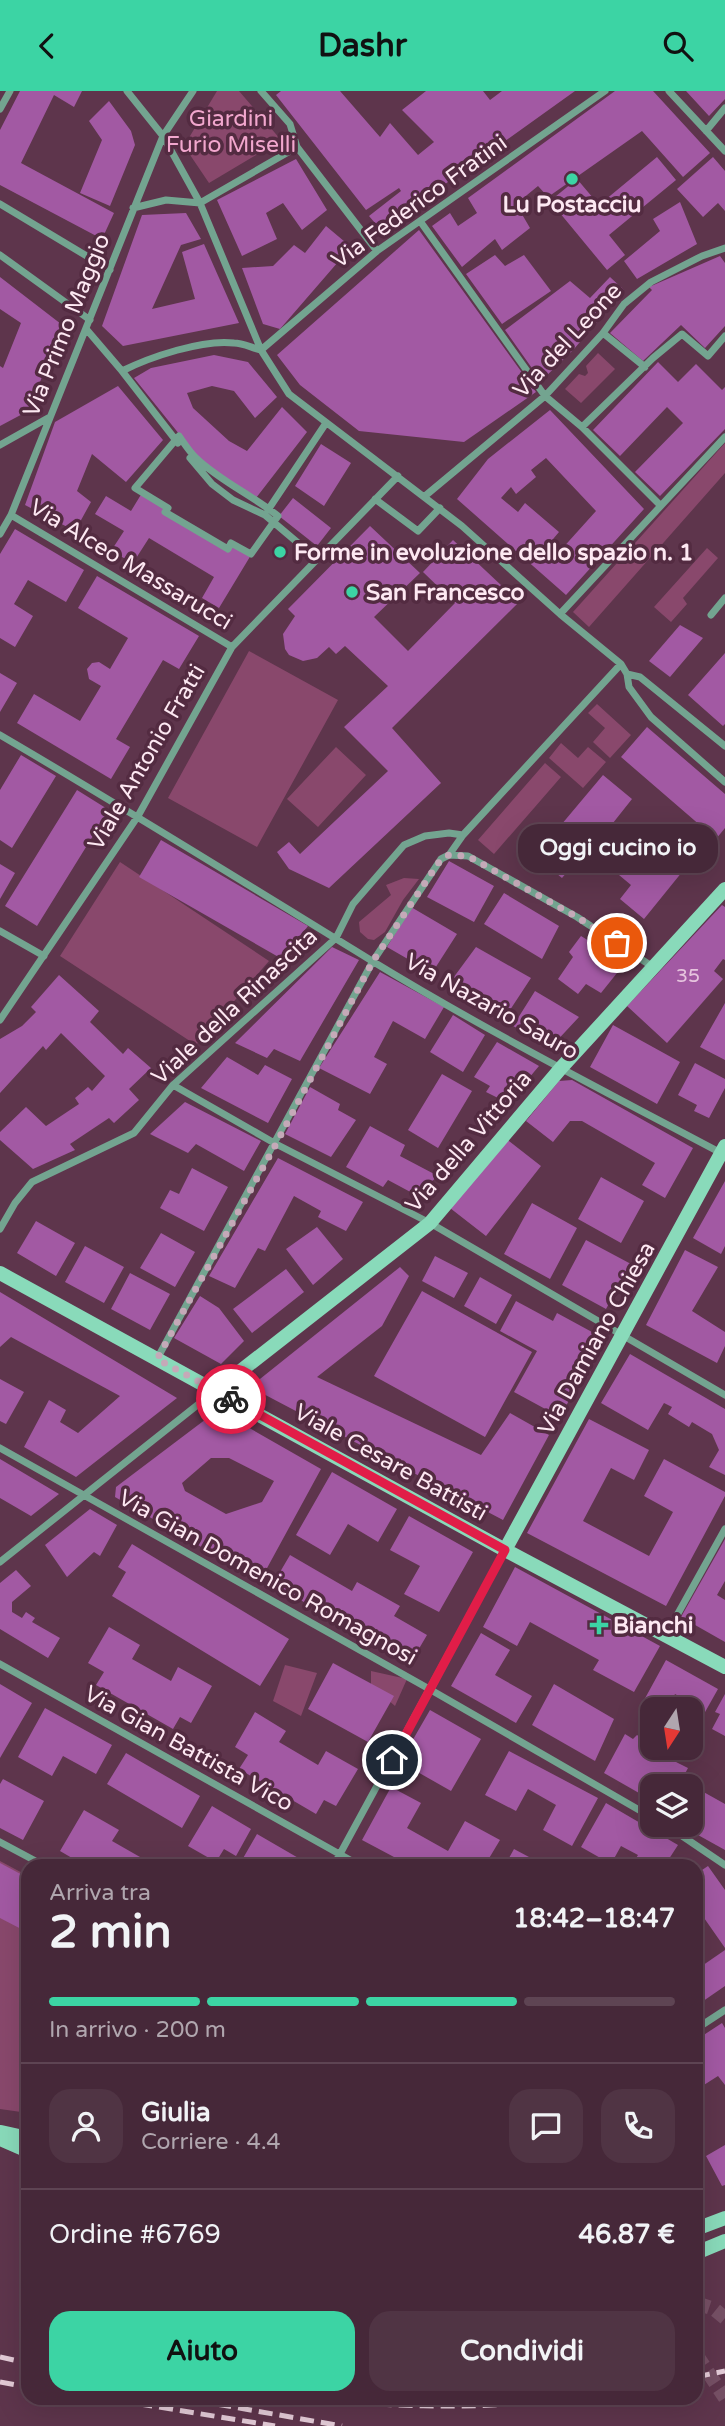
<!DOCTYPE html>
<html lang="it">
<head>
<meta charset="utf-8">
<style>
  :root { --surface:#462839; --page:#503444; --text:#f1f3f6; --muted:#b0a6ae; --line:#5e4453; --accent:#3cd4a4 }
  body { margin:0; font-family:"Varela Round",sans-serif; background:var(--page); color:var(--text); height:100vh; display:flex; flex-direction:column; font-size:26px; white-space:nowrap }
  * { box-sizing:border-box; margin:0 }
  p { font-size:23px; color:var(--muted) }
  .icon { flex:none; width:38px; height:38px; fill:none; stroke:currentColor; stroke-width:2; stroke-linecap:round; stroke-linejoin:round }
  .map { position:relative; flex:1; overflow:hidden }
  .drawer { position:absolute; left:21px; top:1768px; width:682px; height:546px; display:flex; flex-direction:column; background:var(--surface); border-radius:21px; box-shadow:0 7px 28px #0002,0 0 0 2px var(--line) }
  .drawer>* { flex:none }
  .needle { width:46px; rotate:192deg }
  .buttons { position:absolute; left:640px; top:1606px; display:grid; gap:14px }
  .buttons a { display:grid; place-items:center; width:63px; height:63px; border-radius:14px; background:var(--surface); box-shadow:0 7px 28px #0002,0 0 0 2px var(--line); font-size:35px }
  .pin { position:absolute; display:grid; place-items:center; width:60px; height:60px; color:#fff; margin:-30px; border:4px solid #fff; border-radius:50%; box-shadow:0 2px 7px #0007 }
  .courier { position:absolute; display:grid; place-items:center; width:70px; height:70px; margin:-35px; border:5px solid #e11d48; border-radius:50%; background:#fff; color:#222; box-shadow:0 2px 9px #0007 }
  .bubble { position:absolute; height:49px; border-radius:21px; background:var(--surface); box-shadow:0 7px 28px #0002,0 0 0 2px var(--line); font-size:23px; font-weight:700; line-height:49px; text-align:center }
  .overview em { font-style:normal; font-weight:700 }
  .overview div { display:flex; flex-direction:column-reverse }
  .overview { display:flex; align-items:center; justify-content:space-between; height:119px; padding:0 28px }
  h1 { font-size:46px; font-weight:700; line-height:52px }
  .bar { display:grid; grid-template-columns:repeat(4,1fr); gap:10px 7px; align-content:center; height:84px; padding:0 28px }
  .bar i { height:9px; border-radius:5px; background:var(--line) }
  .bar .on { background:var(--accent) }
  .bar p { grid-column:span 4 }
  .line { display:flex; align-items:center; gap:18px; padding:0 28px; border-top:2px solid var(--line) }
  .line div { flex:1 }
  .round { display:grid; place-items:center; flex:none; width:74px; height:74px; border-radius:21px; background:var(--page) }
  .button { display:flex; gap:14px; margin-top:auto; padding:14px 28px }
  .button a { flex:1; height:80px; border-radius:21px; background:var(--accent); color:#111; font-size:28px; font-weight:700; line-height:80px; text-align:center }
  .button a+a { background:var(--page); color:var(--text) }
  header { display:flex; justify-content:space-between; align-items:center; height:91px; padding:0 28px; background:var(--accent); color:#111; font-size:32px; font-weight:700 }
  .map>svg:first-child { display:block }
</style>
</head>
<body>
<header><svg class="icon" aria-label="back" viewBox="0 0 24 24"><path d="M15 5l-7 7 7 7"/></svg>Dashr<svg class="icon" aria-label="search" viewBox="0 0 24 24"><circle cx="10" cy="10" r="6"/><path d="M15 15l6 6"/></svg></header>
<div class="map">
<svg width="725" height="2335" viewBox="0 0 725 2335">
  <rect width="100%" height="100%" fill="#5e354c"/>
  <path fill="#89486c" d="M217,0H239L281,49L209,92L184,55Z
    M598,262L615,278L581,312L565,298L579,283L585,285L588,282L586,275Z
    M725,352V382L589,536L573,521Z
    M707,457L718,467L683,507L687,513L671,531L654,516Z
    M249,560L338,609L257,756L168,707Z
    M597,613L631,644L610,667L593,651L605,637L588,622Z
    M561,652L578,667L588,656L606,671L583,697L549,667Z
    M336,656L366,684L318,736L287,708Z
    M545,672L561,686L494,763L478,749Z
    M120,771L269,870L196,954L60,865Z
    M404,787L419,788L403,809L385,841L374,849L368,848L360,841L359,831L391,804L386,794Z
    M285,1574L317,1582L301,1625L273,1610Z
    M371,1580L407,1588L395,1615L371,1594Z
    M0,1770L28,1785V2022L0,2018Z"/>
  <path fill="#a259a3" fill-rule="evenodd" d="M20,0H82L74,16L54,4L21,72L114,122L102,148L0,94V39Z
    M281,0H340L380,46L390,32L418,64L434,51L402,19L426,0H483L490,9L502,0H575L381,139L369,125L401,100L399,97L366,119L276,4Z
    M615,0H653L710,62L683,86L642,40L548,106L538,95L516,113L530,137L502,159L495,148L462,176L432,135L450,122L458,135L477,122L468,107Z
    M686,0H725V8L709,25Z
    M109,10L131,40L135,54L110,115L80,102L102,49L89,30Z
    M657,66L676,89L609,144L625,164L607,179L550,110L577,88L599,114Z
    M713,66L725,80V120L718,112L703,126L677,98Z
    M296,68L327,119L302,139L283,112L266,122L277,148L242,165L217,109Z
    M680,111L697,153L637,188L624,170L660,140L653,128Z
    M186,122L201,148L181,154L152,218L195,208L182,161L204,153L239,232L123,255L102,235L142,124Z
    M326,135L351,156L280,238L263,233L242,177L273,175L294,154L305,162Z
    M419,139L536,301L464,351L359,340L300,294L277,264Z
    M495,164L505,175L524,164L551,200L502,233L466,183Z
    M720,165L725,172V235L705,257L681,234L643,270L610,242L652,199L649,196Z
    M0,186L61,233L30,319L0,335V275L3,277L21,232L0,218Z
    M610,186L624,199L574,258L541,290L505,239L570,190L590,207Z
    M214,264L248,271L277,306L255,327L234,300L212,295L187,302L193,317L229,350L247,360L282,316L307,341L256,407L233,395L196,364L134,287L151,277Z
    M658,271L678,291L696,273L722,299L725,296V338L660,405L635,381L683,332L667,316L620,365L593,339Z
    M118,295L163,349L126,391L92,363L77,400L91,411L75,440L25,414L55,331Z
    M550,319L644,418L566,504L457,408L488,368ZM546,367L596,420L560,460L548,454L559,441L525,412L518,421L501,407L511,396L516,403L536,386L531,379Z
    M321,353L351,372L324,415L295,395Z
    M142,402L167,417L164,421L227,459L232,452L251,464L219,517L202,507L214,486L149,447L133,472L111,460L124,440L95,423L106,405L131,420Z
    M293,407L331,437L317,455L279,425Z
    M370,435L420,482L374,526L408,560L455,512L423,481L453,449L519,511L392,637L441,692L329,797L289,778L277,761L289,751L300,763L388,680L344,636L388,595L345,555L336,563L329,556L317,567L303,570L289,564L285,558L283,543L295,525L288,518Z
    M15,438L84,479L66,511L28,489L14,513L33,525L15,556L0,547V463Z
    M97,485L199,545L179,578L163,569L116,648L130,656L111,688L17,632L34,603L80,630L101,595L89,588L87,578L92,572L99,571L110,578L128,547L78,517Z
    M680,534L703,547L670,586L649,570Z
    M725,562V633L723,635L688,604Z
    M0,582L17,592L0,621Z
    M647,636L725,703V737L716,748L621,666Z
    M21,664L56,685L12,757L0,749V699Z
    M603,684L632,708L609,737L614,742L600,759L592,752L562,787L535,765Z
    M77,699L109,719L37,835L5,815Z
    M667,742L695,765L644,828L620,808L631,794L619,784L641,757L649,764Z
    M161,749L308,835L282,868L139,786Z
    M449,770L494,795L474,831L427,806Z
    M0,773L15,782L0,808Z
    M504,802L559,835L542,868L484,833Z
    M722,814L725,816V869L723,868L714,880L723,888L667,952L627,915Z
    M411,816L457,843L432,882L387,856Z
    M581,845L625,872L601,902L586,893L578,903L558,888L573,866L569,861Z
    M332,856L359,869L300,970L274,958L267,967L235,952Z
    M476,856L531,887L506,925L448,894Z
    M380,881L444,916L425,948L393,930L374,966L387,973L370,1003L319,977Z
    M59,884L99,920L90,931L123,963L128,957L151,977L129,998L139,1009L114,1032L109,1027L70,1053L75,1059L33,1078L0,1049V1041L26,1016L46,1035L79,1013L75,1007L88,996L92,1000L105,985L61,942L46,959L43,955L0,1002V948L22,935L36,921L31,916Z
    M535,900L579,926L552,955L513,935Z
    M725,912V969L700,956Z
    M453,924L485,944L463,981L430,961Z
    M613,934L680,971L657,1013L590,976Z
    M497,951L539,975L508,1012L486,1001L490,995L474,986Z
    M227,966L258,984L265,974L292,988L268,1032L201,997Z
    M695,972L725,988V997L709,1027L694,1020L697,1014L678,1004Z
    M442,983L472,1000L438,1057L408,1039Z
    M572,989L693,1057L665,1107L642,1094L655,1072L582,1030H570L553,1051L526,1030L559,990Z
    M310,996L340,1013L338,1019L356,1029L331,1066L285,1043Z
    M185,1011L261,1050L244,1080L196,1053L188,1062L150,1043Z
    M370,1035L405,1054L400,1065L438,1085L416,1104L388,1089L383,1096L346,1076Z
    M505,1047L541,1075L486,1145L450,1117Z
    M278,1067L363,1111L346,1140L318,1126L321,1120L294,1105L265,1160L258,1157L235,1197L209,1185Z
    M192,1077L228,1096L204,1140L160,1117L170,1099L179,1103Z
    M601,1086L644,1110L621,1152L578,1128Z
    M725,1090V1155L721,1163L693,1147Z
    M532,1112L577,1137L550,1188L504,1163Z
    M36,1130L75,1152L56,1185L17,1162Z
    M317,1136L343,1168L313,1194L286,1158Z
    M161,1142L195,1161L175,1196L140,1177Z
    M586,1149L631,1173L606,1218L562,1194Z
    M85,1155L124,1176L104,1212L65,1191Z
    M685,1159L718,1176L692,1220L725,1241V1255L717,1272L646,1234Z
    M435,1165L468,1182L454,1207L422,1190Z
    M400,1176L409,1185L382,1235L317,1286L481,1364L510,1322L549,1344L503,1429L250,1296Z
    M286,1178L304,1201L252,1242L233,1218Z
    M130,1182L170,1203L150,1239L111,1218Z
    M480,1186L512,1204L496,1233L464,1215Z
    M422,1200L532,1261L485,1346L374,1285Z
    M0,1201L177,1307L76,1386L24,1356L49,1309L66,1319L60,1331L78,1342L120,1305L11,1246L0,1256Z
    M200,1205L219,1217L244,1250L221,1273L174,1247Z
    M516,1210L553,1230L557,1222L603,1247L560,1326L514,1301L537,1260L500,1240Z
    M630,1263L725,1318V1384L709,1376L719,1359L712,1343L692,1331L689,1336L668,1323L672,1316L664,1312L648,1339L601,1312Z
    M0,1288L24,1301L6,1333L0,1330Z
    M214,1322H223L321,1378L260,1490L115,1406L116,1396ZM211,1367H229L274,1390L262,1411L226,1423L185,1400L182,1392Z
    M589,1328L649,1359L634,1389L611,1377L583,1430L649,1465L673,1421L644,1405L664,1368L725,1401V1405L666,1515L527,1442Z
    M0,1368L59,1403L31,1425L0,1407Z
    M332,1381L397,1418L378,1451L348,1433L330,1464L296,1444Z
    M90,1418L117,1434L100,1465L94,1461L67,1486L45,1454Z
    M409,1425L473,1461L439,1521L404,1503L420,1475L390,1459Z
    M725,1448V1490L717,1504L725,1509V1551L681,1526Z
    M132,1453L289,1548L260,1595L112,1505L126,1481L118,1476Z
    M290,1464L352,1500L357,1491L400,1515L394,1525L427,1544L410,1573L273,1493Z
    M515,1476L660,1555L634,1601L593,1579L599,1569L530,1531L517,1555L483,1536Z
    M16,1479L31,1495L12,1511V1521L22,1527L26,1521L35,1527L32,1531L60,1547L48,1567L0,1538V1492Z
    M109,1536L140,1554L132,1568L171,1590L178,1576L212,1595L191,1632L180,1626L173,1638L96,1594L104,1581L88,1572Z
    M481,1542L510,1559L495,1584L532,1605L516,1632L451,1595Z
    M666,1569L718,1598L700,1630L691,1625V1619H681L686,1609L675,1603L667,1619H659L643,1611Z
    M333,1572L394,1605L368,1651L308,1618Z
    M0,1593L32,1612L0,1667Z
    M554,1593L614,1628L595,1670L532,1634Z
    M725,1603V1645L712,1638L720,1623L715,1621Z
    M45,1617L112,1654L96,1683L63,1665L52,1685L18,1666Z
    M430,1619L481,1648L451,1700L400,1671Z
    M255,1621L286,1640L279,1651L318,1674L326,1660L358,1678L336,1715L324,1709L316,1723L239,1678L248,1664L235,1656Z
    M625,1643L633,1648L637,1644L653,1654V1657H659L678,1668L676,1671L688,1677L678,1696H653V1710L604,1682Z
    M509,1660L598,1707L572,1755L543,1739L556,1714L528,1698L516,1720L485,1704Z
    M126,1662L200,1705L182,1737L107,1693Z
    M3,1688L44,1710L23,1749L0,1737V1693Z
    M691,1694L725,1713V1759L680,1734H691Z
    M391,1696L421,1712L407,1737L448,1760L465,1730L500,1749L485,1774H409L362,1749Z
    M606,1712L678,1754L665,1774H632L638,1764L621,1755L611,1773L581,1756Z
    M212,1715L251,1738L236,1765L224,1758L216,1771L188,1755Z
    M84,1719L119,1739L112,1750L154,1774H84L60,1760Z
    M257,1743L307,1772L306,1774H251L242,1769Z
    M514,1758L544,1774H505Z
    M0,1772L28,1787V1834L25,1840L0,1827Z
    M708,1775L725,1799V1857L702,1824L696,1828V1783Z
    M725,1859V1895L696,1915V1879Z
    M722,1932L725,1937V1994L718,1985L696,1999V1949Z
    M725,2054V2094L722,2095L706,2065Z"/>
  <g fill="none" stroke-linecap="round" stroke-linejoin="round">
    <path stroke="#765065" stroke-width="14" stroke-dasharray="14 7" stroke-linecap="butt" d="M696,2212L714,2218L725,2227
      M696,2263L725,2307"/>
    <path stroke="#73a490" stroke-width="7" d="M127,0L163,45L200,112L261,259L289,303L462,435L560,523L621,573L627,583L629,596L651,626L725,691
      M261,0L290,33L297,56L377,160
      M669,0L725,60
      M0,18L10,0
      M706,40L725,17
      M0,113L110,179
      M133,117L166,109L200,112L297,56
      M420,130L545,305L582,336L660,414
      M0,164L90,229
      M87,239L122,280L178,352
      M603,242L645,276
      M261,259L377,160L605,0
      M122,280C150,266 203,248 234,252C243,252 252,257 261,259
      M582,336L653,267L682,243L708,265L725,245
      M179,345C184,352 189,360 196,367C220,390 252,404 278,425L251,463L231,452L228,458L165,421L168,417L135,397Z
      M0,354L48,327
      M190,367L212,393L233,409L265,424L317,468
      M425,405L545,305L603,242L624,213L651,191L702,165L725,157
      M375,408L418,440L440,417
      M268,419L326,332
      M11,424L232,556
      M0,443L11,424L163,45L193,0
      M560,523L725,346
      M711,524L725,507
      M627,583L640,586L725,655
      M0,644C125,717 248,794 372,870C485,939 604,1000 721,1062
      M449,764L463,744
      M0,840L44,865
      M0,929L138,725L232,556L398,385
      M173,994L276,1053L430,1132L725,1304
      M0,1138L15,1112L32,1091L134,1042L173,994L336,847L353,813L404,754L425,745L449,742L463,744L621,573
      M157,1268L373,870L441,768L449,764L468,765L577,826L653,876
      M0,1357L431,1599L653,1727
      M0,1471L215,1300
      M666,1544L725,1438
      M0,1573L359,1774
      M666,1734L725,1774
      M0,1751L43,1774
      M334,1774L505,1459
      M696,1938L725,1919"/>
    <path stroke="#89daba" stroke-width="14" d="M0,1182L505,1459L725,1576
      M215,1300L430,1132L561,977L725,798
      M505,1459L725,1055
      M1,2041L28,2047
      M0,2048L28,2060
      M696,2138L725,2127
      M696,2162L725,2150"/>
    <path stroke="#e3cbd7" stroke-width="5" stroke-dasharray="14 7" stroke-linecap="butt" d="M0,2266L28,2272
      M696,2286L725,2280
      M0,2291L28,2296
      M97,2306L275,2335
      M176,2306L342,2335
      M294,2306C387,2316 483,2320 576,2306"/>
  </g>
  <g fill="none" stroke-linecap="round" stroke-linejoin="round">
    <path stroke="#c5a9b8" stroke-width="7" stroke-dasharray="0 12.6" d="M231,1308L157,1268L276,1053L373,870L441,768L449,764L468,765L577,826L617,852"/>
    <path stroke="#e11d48" stroke-width="9" d="M231,1308L505,1459L392,1669"/>
  </g>
  <g fill="#3cd4a4" stroke="#532b41" stroke-width="2.5">
    <circle cx="572" cy="88" r="7"/>
    <circle cx="280" cy="461" r="7"/>
    <circle cx="352" cy="501" r="7"/>
    <path d="M595.5 1523.5h7v7h7v7h-7v7h-7v-7h-7v-7h7z"/>
  </g>
  <g text-anchor="middle" stroke-width="7" stroke-linejoin="round" paint-order="stroke">
    <g font-size="19" fill="#e6c4de">
      <text x="688" y="891">35</text>
    </g>
    <g font-size="23" fill="#f2a7ce" stroke="#532b41">
      <text x="231" y="35">Giardini<tspan x="231" dy="26">Furio Miselli</tspan></text>
    </g>
    <g font-size="23" fill="#fde8f2" stroke="#532b41">
      <text transform="translate(419 110) rotate(-36)" y="8">Via Federico Fratini</text>
      <text transform="translate(66 234) rotate(-68)" y="8">Via Primo Maggio</text>
      <text transform="translate(567 249) rotate(-47)" y="8">Via del Leone</text>
      <text transform="translate(131 473) rotate(31)" y="8">Via Alceo Massarucci</text>
      <text transform="translate(146 666) rotate(-60)" y="8">Viale Antonio Fratti</text>
      <text transform="translate(234 915) rotate(-43)" y="8">Viale della Rinascita</text>
      <text transform="translate(492 915) rotate(29)" y="8">Via Nazario Sauro</text>
      <text transform="translate(468 1050) rotate(-49)" y="8">Via della Vittoria</text>
      <text transform="translate(596 1247) rotate(-61)" y="8">Via Damiano Chiesa</text>
      <text transform="translate(391 1371) rotate(29)" y="8">Viale Cesare Battisti</text>
      <text transform="translate(268 1486) rotate(29)" y="8">Via Gian Domenico Romagnosi</text>
      <text transform="translate(189 1657) rotate(29)" y="8">Via Gian Battista Vico</text>
    </g>
    <g font-size="23" font-weight="bold" fill="#fde8f2" stroke="#532b41" text-anchor="start">
      <text x="572" y="121" text-anchor="middle">Lu Postacciu</text>
      <text x="294" y="469">Forme in evoluzione dello spazio n. 1</text>
      <text x="366" y="509">San Francesco</text>
      <text x="613" y="1542">Bianchi</text>
    </g>
  </g>
</svg>
<div class="buttons">
<a><svg class="needle" viewBox="-14 -14 28 28"><path d="M0-13l5 13h-10z" fill="#e53935"/><path d="M0 13l5-13h-10z" fill="#b0a6ae"/></svg></a>
<a><svg class="icon" aria-label="layers" viewBox="0 0 24 24"><path d="M12 4l9 5-9 5-9-5zM3 14l9 5 9-5"/></svg></a>
</div>
<div class="pin" style="left:617px;top:852px;background:#ea580c"><svg class="icon" aria-label="bag" viewBox="0 0 24 24"><path d="M5 8h14l-1 12H6zM9 8a3 3 0 0 1 6 0"/></svg></div>
<div class="pin" style="left:392px;top:1669px;background:#1f2937"><svg class="icon" aria-label="home" viewBox="0 0 24 24"><path d="M3 11l9-7 9 7M6 9v11h12V9"/></svg></div>
<div class="courier" style="left:231px;top:1308px"><svg class="icon" aria-label="bike" viewBox="0 0 24 24"><circle cx="6" cy="16" r="4"/><circle cx="18" cy="16" r="4"/><path d="M6 16l4-8h5l3 8M10 8l3 8H6M13 5h3"/></svg></div>
<div class="bubble" style="left:518px;top:733px;width:200px">Oggi cucino io</div>
<section class="drawer">
<div class="overview"><div><h1>2 min</h1><p>Arriva tra</p></div><em>18:42–18:47</em></div>
<div class="bar"><i class="on"></i><i class="on"></i><i class="on"></i><i></i><p>In arrivo · 200 m</p></div>
<div class="line" style="height:126px"><a class="round"><svg class="icon" aria-label="person" viewBox="0 0 24 24"><circle cx="12" cy="8" r="4"/><path d="M4 21q1-7 8-7t8 7"/></svg></a><div><b>Giulia</b><p>Corriere · 4.4</p></div><a class="round"><svg class="icon" aria-label="chat" viewBox="0 0 24 24"><path d="M4 5h16v11H9l-5 4z"/></svg></a><a class="round"><svg class="icon" aria-label="phone" viewBox="0 0 24 24"><path d="M5 4h4l2 5-3 2q2 4 5 5l2-3 5 2v4C11 20 4 13 5 4z"/></svg></a></div>
<div class="line" style="height:91px"><div>Ordine #6769</div><b>46.87 €</b></div>
<div class="button"><a>Aiuto</a><a>Condividi</a></div>
</section>
</div>
</body>
</html>
